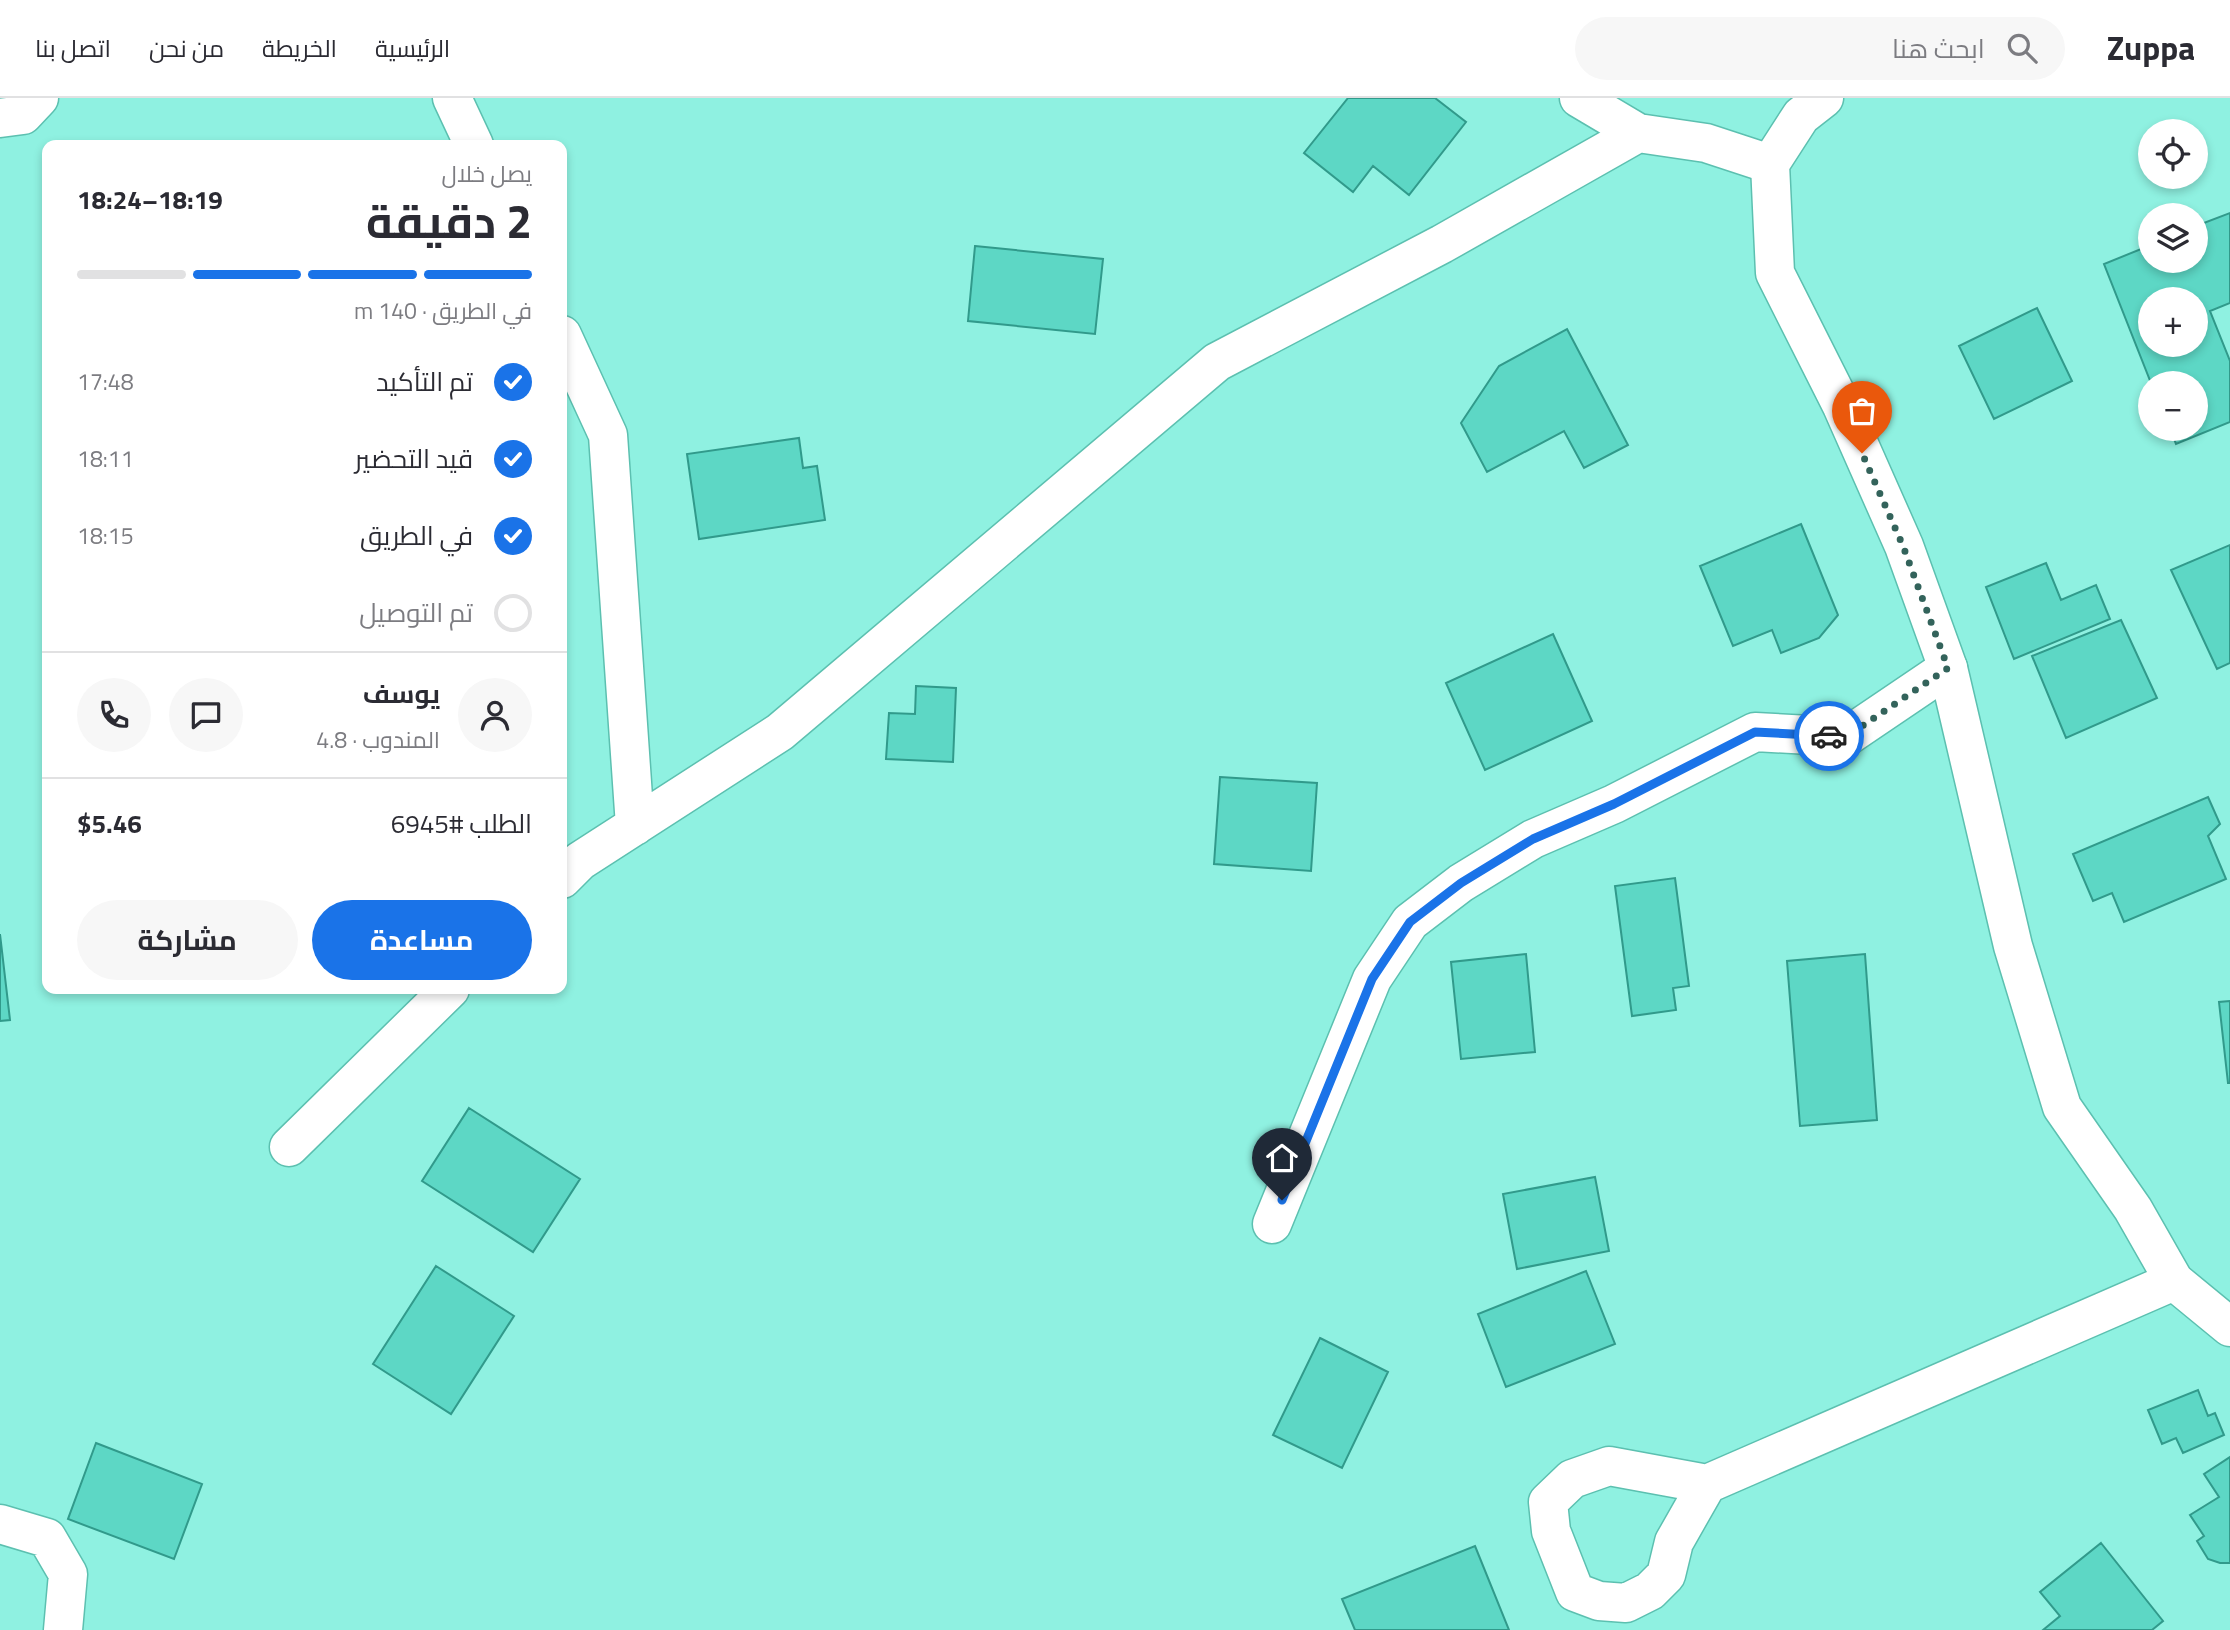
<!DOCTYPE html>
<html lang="ar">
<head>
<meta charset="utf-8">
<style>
  :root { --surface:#fff; --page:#f7f7f7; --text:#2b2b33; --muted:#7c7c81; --line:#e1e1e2; --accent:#1a73e8 }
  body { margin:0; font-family:"Titillium Web",Cairo,sans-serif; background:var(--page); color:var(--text); direction:rtl; height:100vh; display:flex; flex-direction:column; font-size:26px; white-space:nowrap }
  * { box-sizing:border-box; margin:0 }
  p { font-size:23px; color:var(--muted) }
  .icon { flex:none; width:38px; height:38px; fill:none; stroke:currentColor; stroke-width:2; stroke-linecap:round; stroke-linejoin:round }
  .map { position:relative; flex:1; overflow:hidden; direction:ltr }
  .panel { position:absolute; left:42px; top:42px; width:525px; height:854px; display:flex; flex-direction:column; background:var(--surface); border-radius:14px; box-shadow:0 4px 10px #0003; direction:rtl }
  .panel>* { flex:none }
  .tools { position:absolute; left:2138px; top:21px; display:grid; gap:14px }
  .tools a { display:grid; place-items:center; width:70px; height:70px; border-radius:50%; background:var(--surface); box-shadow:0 4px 10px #0003; font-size:35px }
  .pin { position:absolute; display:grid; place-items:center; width:60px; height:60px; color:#fff; margin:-72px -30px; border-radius:50% 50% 50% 0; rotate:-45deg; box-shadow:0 0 7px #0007 }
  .pin .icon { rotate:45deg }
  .courier { position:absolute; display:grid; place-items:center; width:70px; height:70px; margin:-35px; border:5px solid #1a73e8; border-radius:50%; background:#fff; color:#222; box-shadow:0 2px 9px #0007 }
  .head em { font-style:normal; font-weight:700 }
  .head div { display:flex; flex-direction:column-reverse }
  .head { display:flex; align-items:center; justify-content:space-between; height:119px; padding:0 35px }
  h1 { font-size:46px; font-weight:700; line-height:52px }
  .bar { display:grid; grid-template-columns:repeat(4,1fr); gap:10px 7px; align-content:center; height:84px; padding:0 35px }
  .bar i { height:9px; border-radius:5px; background:var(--line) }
  .bar .active { background:var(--accent) }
  .bar p { grid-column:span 4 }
  .line { display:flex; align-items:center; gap:18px; padding:0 35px; border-top:2px solid var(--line) }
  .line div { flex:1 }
  .round { display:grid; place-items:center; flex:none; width:74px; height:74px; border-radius:37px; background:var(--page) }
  ol { padding:0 35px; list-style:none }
  li { display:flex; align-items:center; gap:21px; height:77px }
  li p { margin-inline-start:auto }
  li .icon { padding:7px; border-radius:50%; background:var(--accent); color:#fff; stroke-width:4 }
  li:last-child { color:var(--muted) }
  li i { width:38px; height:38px; border:4px solid var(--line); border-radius:50% }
  .action { display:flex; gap:14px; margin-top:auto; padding:14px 35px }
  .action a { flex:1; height:80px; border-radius:42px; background:var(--accent); color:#fff; font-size:28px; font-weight:700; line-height:80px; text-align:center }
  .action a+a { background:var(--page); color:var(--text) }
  header { display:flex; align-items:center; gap:42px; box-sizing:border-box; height:98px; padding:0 35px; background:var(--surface); border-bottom:2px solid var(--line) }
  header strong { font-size:33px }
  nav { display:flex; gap:38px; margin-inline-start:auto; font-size:24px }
  .search { width:490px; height:63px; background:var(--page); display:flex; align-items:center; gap:18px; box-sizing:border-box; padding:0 24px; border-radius:38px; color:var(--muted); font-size:26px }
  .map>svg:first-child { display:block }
</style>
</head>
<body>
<header>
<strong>Zuppa</strong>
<div class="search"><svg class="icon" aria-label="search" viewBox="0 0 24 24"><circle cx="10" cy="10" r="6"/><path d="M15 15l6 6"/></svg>ابحث هنا</div>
<nav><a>الرئيسية</a><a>الخريطة</a><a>من نحن</a><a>اتصل بنا</a></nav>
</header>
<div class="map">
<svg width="2230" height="1532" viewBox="0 0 2230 1532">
  <rect width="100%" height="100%" fill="#8ff1e1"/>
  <path fill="#5dd7c5" stroke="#319a8b" stroke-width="2" fill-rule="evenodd" d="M1348,0H1435L1466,24L1409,97L1373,68L1353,94L1304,55Z
    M2230,115V205L2210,213L2230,263V324L2176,346L2170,331H2196V285H2151L2104,166L2151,147V163H2196V128ZM2151,201H2196V247H2151Z
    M975,148L1103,161L1095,236L968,223Z
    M2037,210L2072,283L1994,321L1959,248Z
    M1567,231L1628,347L1584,370L1564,333L1487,374L1461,325L1499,268Z
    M799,340L803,370L817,368L825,422L699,441L687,356Z
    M1801,426L1838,517L1819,540L1781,555L1772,532L1733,548L1700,468Z
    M2230,447V565L2217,571L2171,472Z
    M2046,465L2061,502L2096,487L2110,521L2014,561L1986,489Z
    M2121,522L2157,600L2066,640L2032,558Z
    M1553,536L1592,623L1485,672L1446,585Z
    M916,588L956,590L953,664L886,661L889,615L915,616Z
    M1220,679L1317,685L1311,773L1214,766Z
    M2208,699L2220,726L2208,738L2226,781L2124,824L2112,795L2093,803L2073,756Z
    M1675,780L1689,888L1673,890L1676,912L1632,918L1615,788Z
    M0,836L10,922L0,923Z
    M1526,856L1535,954L1461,961L1451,864Z
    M1865,856L1877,1022L1800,1028L1787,863Z
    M2230,903V985H2228L2219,904Z
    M469,1010L580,1081L533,1154L422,1083Z
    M1595,1079L1609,1153L1517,1171L1503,1096Z
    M436,1168L514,1218L451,1316L373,1266Z
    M1586,1173L1615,1246L1506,1289L1478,1216Z
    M1320,1240L1388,1274L1342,1370L1273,1337Z
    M2198,1292L2208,1318L2215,1315L2224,1337L2183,1355L2176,1340L2162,1346L2148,1312Z
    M96,1345L202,1386L174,1461L68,1421Z
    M2230,1359V1465H2220L2208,1461L2197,1443L2204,1438L2190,1417L2219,1399L2204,1376Z
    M2101,1445L2163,1523L2152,1532H2043L2060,1518L2040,1494Z
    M1475,1448L1509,1532H1355L1342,1501Z"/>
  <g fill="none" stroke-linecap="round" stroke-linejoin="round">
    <defs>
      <path id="minor" d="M452,0L474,47
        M1579,0L1638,35
        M0,20L23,17L39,0
        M562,237L608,337L635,728
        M562,781L580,763L780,634L1217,264L1442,146L1638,35L1706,45L1770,66
        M289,1049L450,891
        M1272,1126L1372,881L1410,824L1461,785L1533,741L1614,706L1755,634L1846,639L1948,570
        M1707,1386L1609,1368L1572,1381L1548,1404L1551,1433L1575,1494L1599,1503L1626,1505L1650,1493L1666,1477L1674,1444L1707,1386L2174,1183
        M0,1426L47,1440L68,1476L63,1532"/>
      <path id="tertiary" d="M1824,0L1801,18L1770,66L1775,175L1842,308L1904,448L1948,570L2013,848L2062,1009L2133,1111L2174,1183L2230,1229"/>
    </defs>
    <use href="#minor" stroke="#5cc0b0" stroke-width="41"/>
    <use href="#tertiary" stroke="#5cc0b0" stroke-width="41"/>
    <use href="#minor" stroke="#fff" stroke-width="38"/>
    <use href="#tertiary" stroke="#fff" stroke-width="38"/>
  </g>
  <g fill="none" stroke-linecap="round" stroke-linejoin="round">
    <path stroke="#33635b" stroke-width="7" stroke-dasharray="0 12.6" d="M1829,638L1846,639L1948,570L1903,448L1862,355"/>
    <path stroke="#1a73e8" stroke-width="9" d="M1282,1102L1372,881L1410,824L1461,785L1533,741L1614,706L1755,634L1829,638"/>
  </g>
</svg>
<div class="tools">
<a><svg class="icon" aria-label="locate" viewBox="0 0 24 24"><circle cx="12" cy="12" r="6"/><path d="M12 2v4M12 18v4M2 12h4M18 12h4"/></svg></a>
<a><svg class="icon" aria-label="layers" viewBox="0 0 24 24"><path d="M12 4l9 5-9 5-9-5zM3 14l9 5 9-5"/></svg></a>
<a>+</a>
<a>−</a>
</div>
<div class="pin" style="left:1862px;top:355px;background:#ea580c"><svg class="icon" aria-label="bag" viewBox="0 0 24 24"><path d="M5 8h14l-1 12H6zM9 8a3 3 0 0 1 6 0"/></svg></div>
<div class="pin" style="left:1282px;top:1102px;background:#1f2937"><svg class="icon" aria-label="home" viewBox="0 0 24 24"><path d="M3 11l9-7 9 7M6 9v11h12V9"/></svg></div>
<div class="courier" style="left:1829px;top:638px"><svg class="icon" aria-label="car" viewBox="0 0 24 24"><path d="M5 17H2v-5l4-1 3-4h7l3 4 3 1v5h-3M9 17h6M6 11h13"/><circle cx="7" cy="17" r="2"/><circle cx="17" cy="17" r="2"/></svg></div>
<section class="panel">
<div class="head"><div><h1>2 دقيقة</h1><p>يصل خلال</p></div><em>18:19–18:24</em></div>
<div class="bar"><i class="active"></i><i class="active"></i><i class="active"></i><i></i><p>في الطريق · 140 m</p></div>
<ol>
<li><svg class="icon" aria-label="check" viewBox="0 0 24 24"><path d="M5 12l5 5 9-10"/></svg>تم التأكيد<p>17:48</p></li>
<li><svg class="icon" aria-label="check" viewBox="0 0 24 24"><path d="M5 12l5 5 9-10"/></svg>قيد التحضير<p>18:11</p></li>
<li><svg class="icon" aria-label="check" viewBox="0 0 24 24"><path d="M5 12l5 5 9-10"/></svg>في الطريق<p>18:15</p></li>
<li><i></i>تم التوصيل</li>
</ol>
<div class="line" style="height:126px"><a class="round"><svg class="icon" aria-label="person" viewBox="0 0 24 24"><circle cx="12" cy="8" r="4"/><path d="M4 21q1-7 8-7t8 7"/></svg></a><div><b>يوسف</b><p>المندوب · 4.8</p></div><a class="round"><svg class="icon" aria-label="chat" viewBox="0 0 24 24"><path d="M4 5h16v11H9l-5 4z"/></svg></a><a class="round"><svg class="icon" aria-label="phone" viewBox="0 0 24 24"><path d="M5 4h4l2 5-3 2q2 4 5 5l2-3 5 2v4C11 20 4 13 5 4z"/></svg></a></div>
<div class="line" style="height:91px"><div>الطلب #6945</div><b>$5.46</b></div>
<div class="action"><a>مساعدة</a><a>مشاركة</a></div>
</section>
</div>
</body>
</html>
